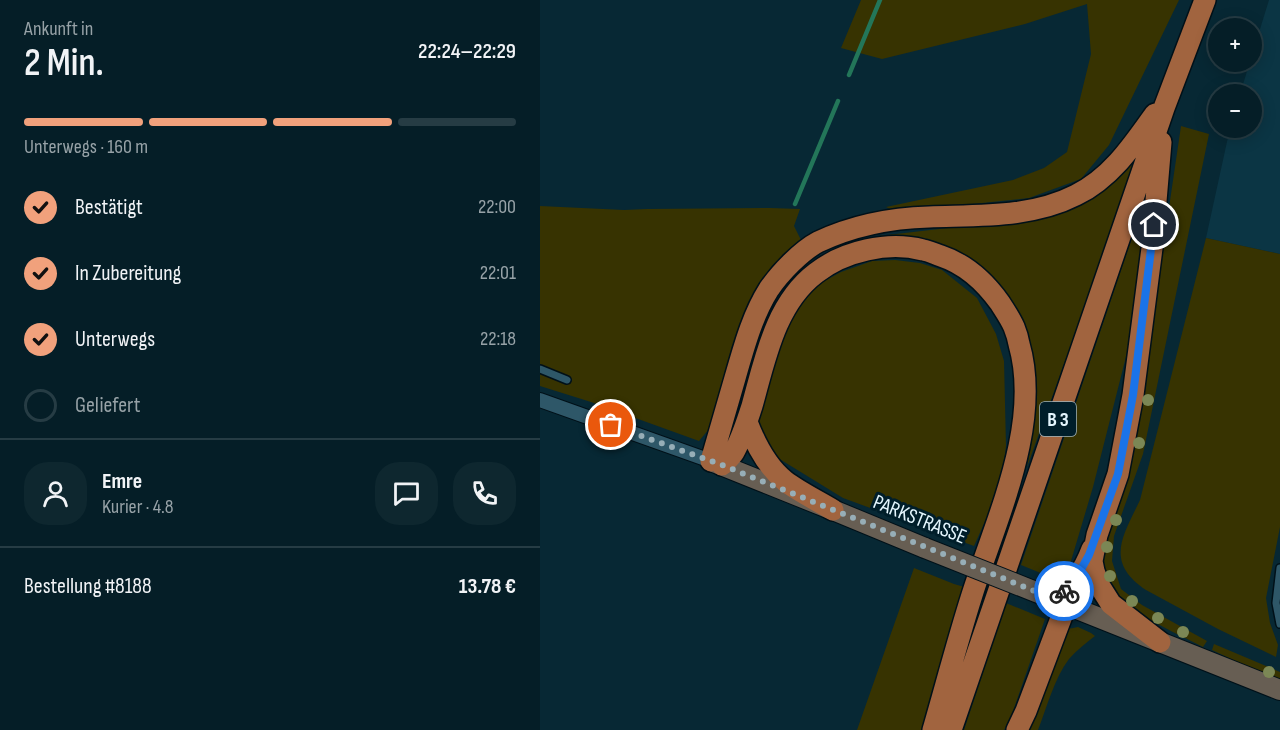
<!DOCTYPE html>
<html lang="de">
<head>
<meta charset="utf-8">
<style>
  :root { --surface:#051e27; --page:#0e272f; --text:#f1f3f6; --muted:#97a2a7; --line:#263c44; --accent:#f1a17c }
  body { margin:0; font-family:"Sofia Sans Condensed",sans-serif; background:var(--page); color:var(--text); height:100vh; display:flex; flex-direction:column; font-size:22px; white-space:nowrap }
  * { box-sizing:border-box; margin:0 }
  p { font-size:20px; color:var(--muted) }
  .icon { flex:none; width:33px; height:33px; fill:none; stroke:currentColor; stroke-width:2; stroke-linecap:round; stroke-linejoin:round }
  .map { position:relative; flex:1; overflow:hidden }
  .panel { display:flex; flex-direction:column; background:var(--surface); width:540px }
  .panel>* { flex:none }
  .controls { position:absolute; left:668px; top:18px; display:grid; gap:12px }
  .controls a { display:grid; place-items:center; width:54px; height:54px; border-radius:50%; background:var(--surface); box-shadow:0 3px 15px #0003,0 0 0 2px var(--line); font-size:30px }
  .pin { position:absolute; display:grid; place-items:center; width:51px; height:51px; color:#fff; margin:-26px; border:3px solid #fff; border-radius:50%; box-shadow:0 2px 6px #0007 }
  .courier { position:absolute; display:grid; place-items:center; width:60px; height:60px; margin:-30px; border:4px solid #1a73e8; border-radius:50%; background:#fff; color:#222; box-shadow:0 2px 8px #0007 }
  .headline em { font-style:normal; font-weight:600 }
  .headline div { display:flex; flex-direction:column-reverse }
  .headline { display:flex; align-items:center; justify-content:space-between; height:102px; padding:0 24px }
  h1 { font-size:39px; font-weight:600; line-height:45px }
  .bar { display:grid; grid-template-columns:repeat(4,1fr); gap:9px 6px; align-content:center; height:72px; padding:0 24px }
  .bar i { height:8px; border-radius:4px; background:var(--line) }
  .bar .current { background:var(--accent) }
  .bar p { grid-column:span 4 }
  .line { display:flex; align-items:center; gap:15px; padding:0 24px; border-top:2px solid var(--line) }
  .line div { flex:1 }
  .round { display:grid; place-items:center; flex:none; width:63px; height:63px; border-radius:24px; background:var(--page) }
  ol { padding:0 24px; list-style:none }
  li { display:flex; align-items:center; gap:18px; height:66px }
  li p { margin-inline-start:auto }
  li .icon { padding:6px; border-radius:50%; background:var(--accent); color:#111; stroke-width:4 }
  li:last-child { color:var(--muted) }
  li i { width:33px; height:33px; border:3px solid var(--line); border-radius:50% }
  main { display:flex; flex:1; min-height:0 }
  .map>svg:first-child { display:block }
</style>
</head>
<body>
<main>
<section class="panel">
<div class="headline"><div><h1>2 Min.</h1><p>Ankunft in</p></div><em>22:24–22:29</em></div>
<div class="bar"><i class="current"></i><i class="current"></i><i class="current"></i><i></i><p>Unterwegs · 160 m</p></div>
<ol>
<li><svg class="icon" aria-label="check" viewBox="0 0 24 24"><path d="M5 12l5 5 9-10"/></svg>Bestätigt<p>22:00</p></li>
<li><svg class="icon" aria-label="check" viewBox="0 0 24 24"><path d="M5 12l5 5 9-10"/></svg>In Zubereitung<p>22:01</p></li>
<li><svg class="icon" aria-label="check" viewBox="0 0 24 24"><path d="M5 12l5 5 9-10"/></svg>Unterwegs<p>22:18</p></li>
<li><i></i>Geliefert</li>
</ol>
<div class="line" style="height:108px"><a class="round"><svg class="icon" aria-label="person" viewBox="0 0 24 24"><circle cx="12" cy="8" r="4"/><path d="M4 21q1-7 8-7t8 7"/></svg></a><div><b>Emre</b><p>Kurier · 4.8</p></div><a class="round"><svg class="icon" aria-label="chat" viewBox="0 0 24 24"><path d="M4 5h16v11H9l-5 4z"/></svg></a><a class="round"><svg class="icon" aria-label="phone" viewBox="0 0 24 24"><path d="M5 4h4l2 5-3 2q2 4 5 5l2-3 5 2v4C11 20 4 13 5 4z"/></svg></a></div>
<div class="line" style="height:78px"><div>Bestellung #8188</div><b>13.78 €</b></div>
</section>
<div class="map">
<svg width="740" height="730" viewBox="0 0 740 730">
  <rect width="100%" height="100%" fill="#072834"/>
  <path fill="#0b3544" d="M729,0H740V254L666,238L690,128H711V94H700Z"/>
  <path fill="#373301" d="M321,0H639L569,145L541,179L489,198L404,207L360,214L346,207L473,180L504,168L527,152L551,54L547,4L485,24L342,59L301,48Z
    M641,126L669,134L603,454L574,536L572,561L581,589L602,605L667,641L663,647C633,631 589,614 569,586C564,579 563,568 560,559L602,391Z
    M600,152L487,467L492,440L493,409L480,316C458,272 416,242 367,236C358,235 349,236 339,236L501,217Z
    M0,206L84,210L107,209L230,208L260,209L254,226L263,244L216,295L192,346L174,423L159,441L51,402L0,386Z
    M599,217L603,250L593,329L553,487L531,561L521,573L514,576H508L481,565Z
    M666,238L740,254V527L726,598L730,623L738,645L736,657L678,629L606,590C564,562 583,536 600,500Z
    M355,260L380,263L402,270L437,298L456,334L464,361L466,446L463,469L455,499L434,546L303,498L233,455L221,436L217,416L221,394L252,315L264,299L281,283L301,272L332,261Z
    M374,568L414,584L428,588L385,730H317Z
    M466,603L505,619L471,717L464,730H424Z
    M538,627L551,633L555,636C546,643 537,650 529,659C514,679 507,707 498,730H485L524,634L528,629Z
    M674,644L740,672V682L672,650Z"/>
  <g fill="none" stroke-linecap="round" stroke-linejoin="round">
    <path stroke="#237659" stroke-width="4.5" d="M309,75L340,0
      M255,204L298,101"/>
    <defs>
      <path id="lane" d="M0,369L27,380
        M740,568L736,603L740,624"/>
      <path id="street" d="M0,400L171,461"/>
      <path id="secondary" d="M171,461L293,510L385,548
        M512,599L740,690"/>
      <path id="primary" d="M207,422C215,443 226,466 245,481C258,491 278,501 293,510
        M171,461C179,433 187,406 195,378C204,347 212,316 229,289C240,273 261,251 278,242C312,226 352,218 389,217C438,215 491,218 536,195C571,178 593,145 615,114
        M182,465C186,461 191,457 194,452C202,438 207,421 212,406C225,360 235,304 276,273C304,251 348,241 383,250C389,251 395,254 401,256C425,264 445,282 460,303C465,311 470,318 474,327C476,332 478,338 479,344C502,424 456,519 432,595C418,639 406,685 393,730
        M511,599C533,586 543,573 552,549
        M620,642L571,604L559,585L554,571L552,561L557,535L578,474L593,395L612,248L621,142
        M411,730L624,108L665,0
        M477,730L486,711L526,605"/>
    </defs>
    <use href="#lane" stroke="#001018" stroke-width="10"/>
    <use href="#street" stroke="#001018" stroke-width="16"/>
    <use href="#secondary" stroke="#001018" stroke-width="22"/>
    <use href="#primary" stroke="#001018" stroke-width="24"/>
    <use href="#lane" stroke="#2e5768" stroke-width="7"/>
    <use href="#street" stroke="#2e5768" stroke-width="14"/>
    <use href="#secondary" stroke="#675e53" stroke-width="20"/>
    <use href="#primary" stroke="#a1643f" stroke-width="21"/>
    <defs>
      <path id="secondary-bridge" d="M385,548L501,594"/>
    </defs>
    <use href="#secondary-bridge" stroke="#001018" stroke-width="22" stroke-linecap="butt"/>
    <use href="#secondary-bridge" stroke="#675e53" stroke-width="20"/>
  </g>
  <g fill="#7b8755">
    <circle cx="608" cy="400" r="6"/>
    <circle cx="599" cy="443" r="6"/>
    <circle cx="576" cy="520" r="6"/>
    <circle cx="567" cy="547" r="6"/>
    <circle cx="570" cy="576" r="6"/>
    <circle cx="592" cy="601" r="6"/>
    <circle cx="618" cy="618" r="6"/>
    <circle cx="643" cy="632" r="6"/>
    <circle cx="729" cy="672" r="6"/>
  </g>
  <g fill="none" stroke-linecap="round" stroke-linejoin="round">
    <path stroke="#97aeb7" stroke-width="6" stroke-dasharray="0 10.8" d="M71,425L182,465L512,598L524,591"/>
    <path stroke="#1a73e8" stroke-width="8" d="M524,591L534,582L549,555L578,474L593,395L614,225"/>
  </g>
  <g text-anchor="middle" stroke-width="6" stroke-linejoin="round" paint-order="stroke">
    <rect fill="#001e2a" stroke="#a0b5be" stroke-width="1.5" x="500" y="402" width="36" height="34" rx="4.5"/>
    <g font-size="20" font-weight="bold" fill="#e4f6fe">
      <text x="518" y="426">B 3</text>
    </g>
    <g font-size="21" fill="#e4f6fe" stroke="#001e2a">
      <text transform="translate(380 519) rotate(22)" y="7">PARKSTRASSE</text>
    </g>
  </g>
</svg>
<div class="controls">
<a>+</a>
<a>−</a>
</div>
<div class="pin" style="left:71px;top:425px;background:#ea580c"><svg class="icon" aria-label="bag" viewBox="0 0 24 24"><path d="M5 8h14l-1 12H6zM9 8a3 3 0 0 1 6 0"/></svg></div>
<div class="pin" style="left:614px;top:225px;background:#1f2937"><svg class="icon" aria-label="home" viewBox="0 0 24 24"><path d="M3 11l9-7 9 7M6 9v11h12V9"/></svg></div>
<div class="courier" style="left:524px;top:591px"><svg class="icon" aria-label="bike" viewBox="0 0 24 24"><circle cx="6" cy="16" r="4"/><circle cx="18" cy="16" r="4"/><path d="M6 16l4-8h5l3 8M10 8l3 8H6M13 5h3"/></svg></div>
</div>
</main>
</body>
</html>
